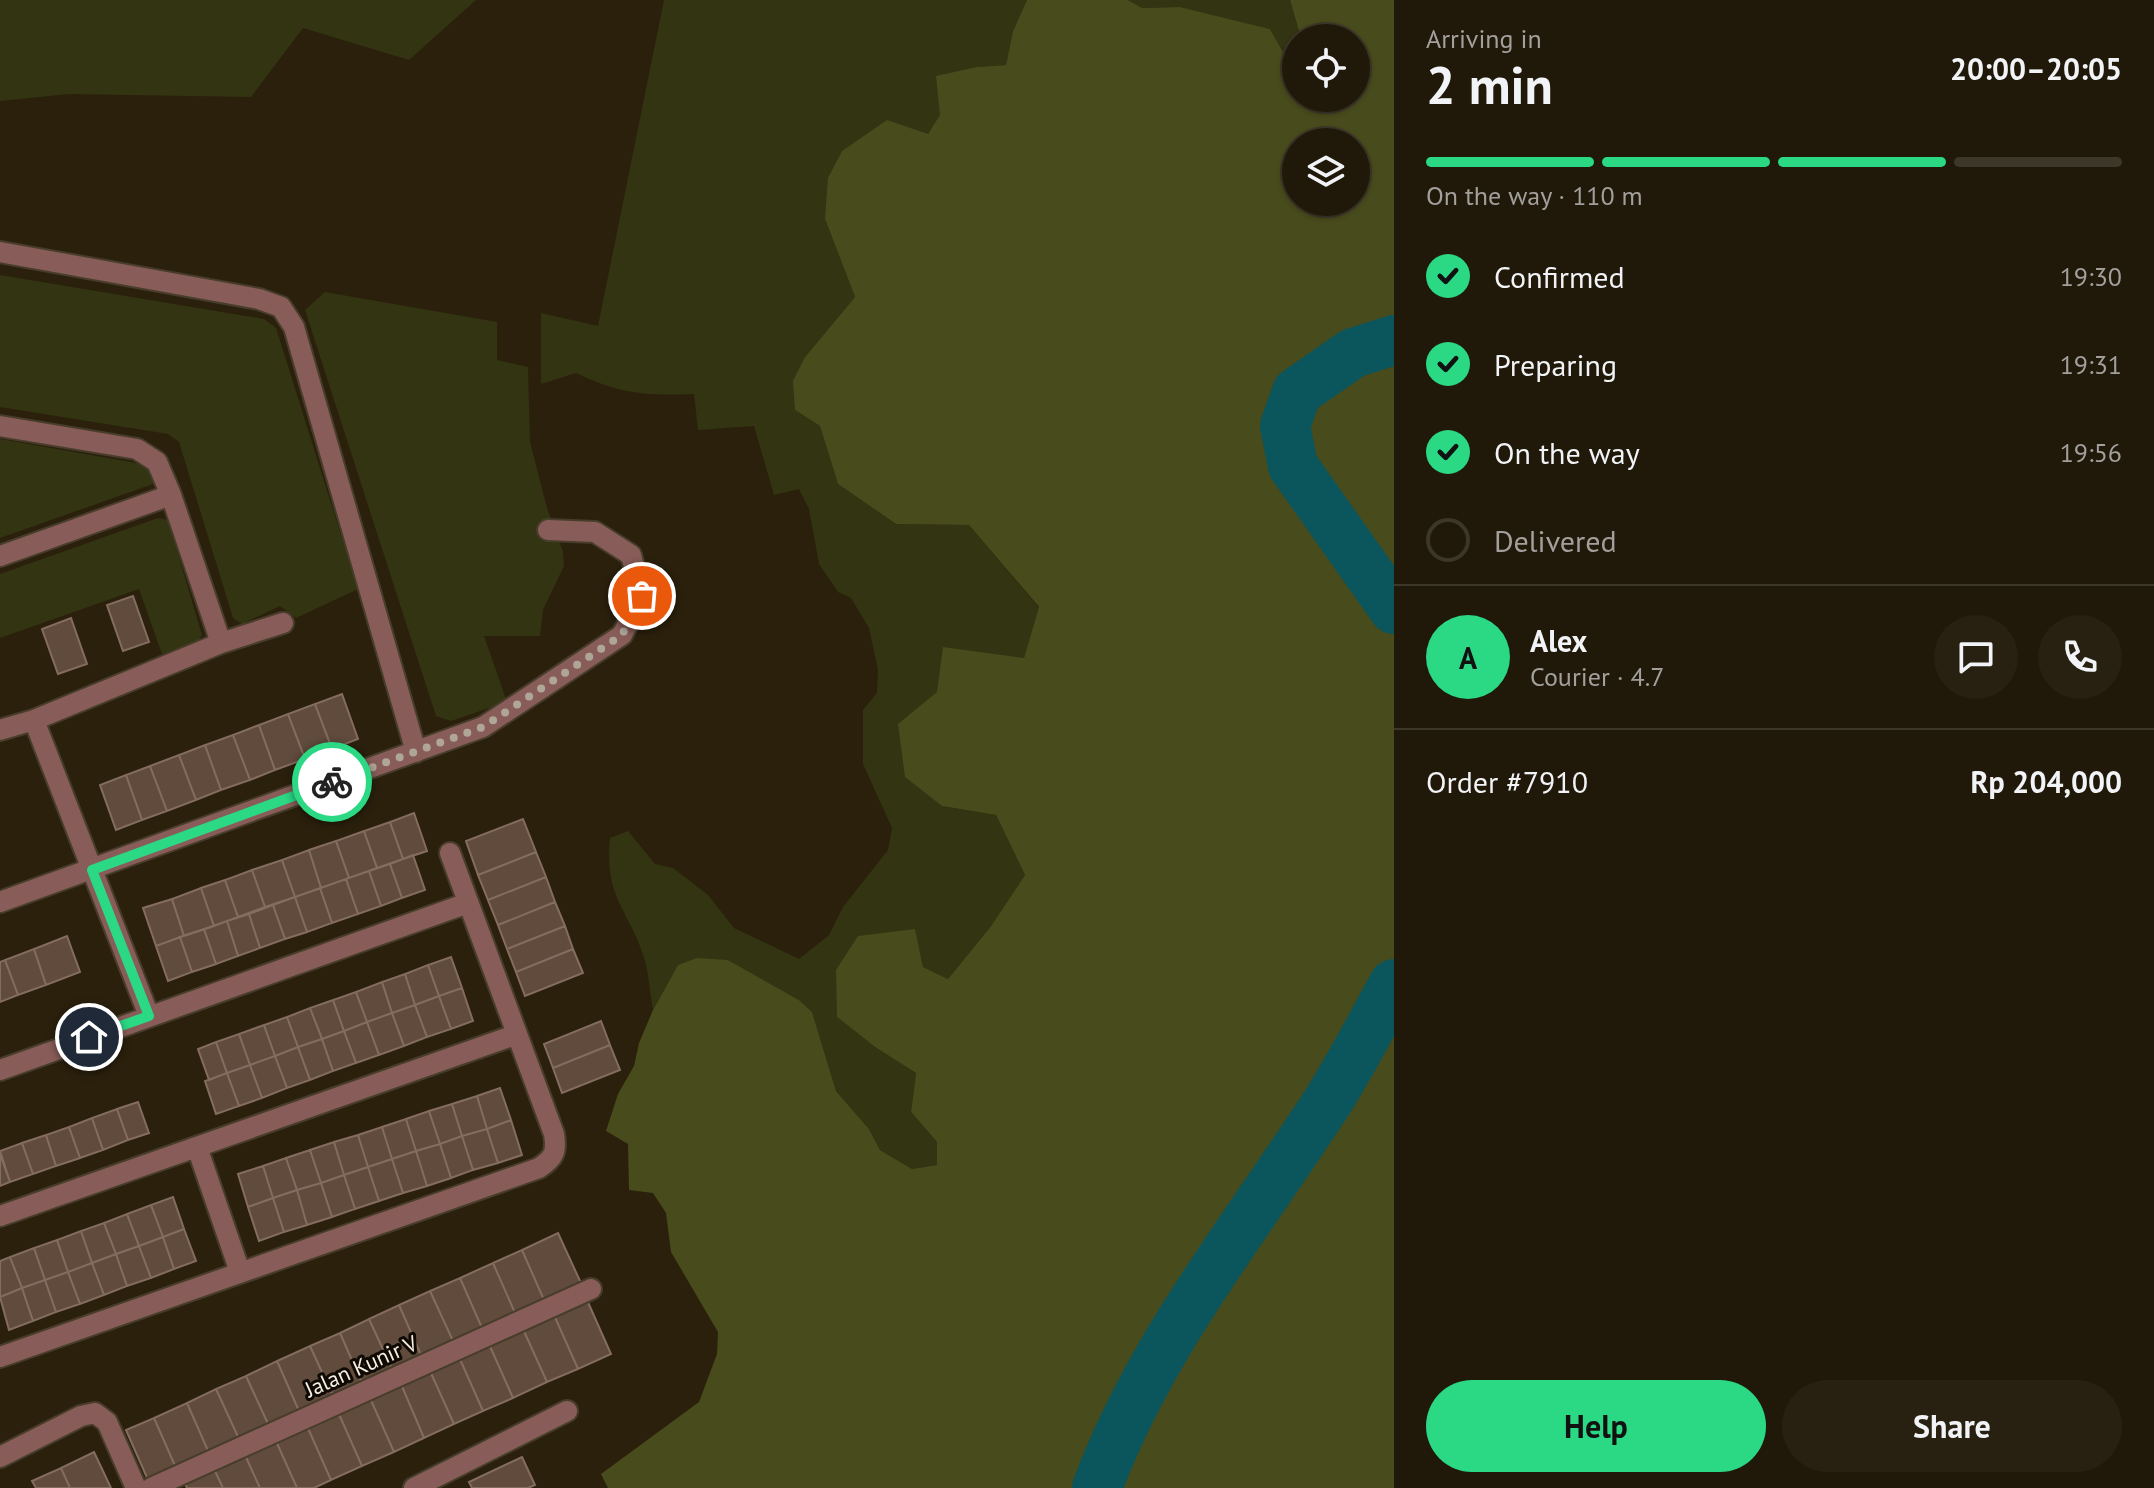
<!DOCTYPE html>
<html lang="en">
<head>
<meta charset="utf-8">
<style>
  :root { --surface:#201809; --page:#282112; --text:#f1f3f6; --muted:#a2a09c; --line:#3d372a; --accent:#2bd884 }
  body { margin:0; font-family:"PT Sans",sans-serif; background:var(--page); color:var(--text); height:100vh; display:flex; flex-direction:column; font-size:30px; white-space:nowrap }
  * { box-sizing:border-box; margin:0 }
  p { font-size:26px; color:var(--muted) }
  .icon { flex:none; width:44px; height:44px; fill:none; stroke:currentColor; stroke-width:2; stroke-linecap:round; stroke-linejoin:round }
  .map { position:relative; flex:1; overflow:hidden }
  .side { display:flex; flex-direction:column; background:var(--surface); width:760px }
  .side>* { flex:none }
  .controls { position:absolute; left:1282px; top:24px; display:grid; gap:16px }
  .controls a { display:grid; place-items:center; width:88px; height:88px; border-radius:50%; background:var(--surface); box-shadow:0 2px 6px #0004,0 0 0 2px var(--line); font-size:40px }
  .pin { position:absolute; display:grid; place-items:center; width:68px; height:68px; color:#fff; margin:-34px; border:4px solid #fff; border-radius:50%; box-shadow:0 2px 8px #0007 }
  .courier { position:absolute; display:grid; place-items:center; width:80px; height:80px; margin:-40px; border:6px solid #2bd884; border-radius:50%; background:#fff; color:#222; box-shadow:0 2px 10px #0007 }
  .headline em { font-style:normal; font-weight:800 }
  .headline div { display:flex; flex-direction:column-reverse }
  .headline { display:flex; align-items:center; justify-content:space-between; height:136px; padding:0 32px }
  h1 { font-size:52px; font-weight:800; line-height:60px }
  .bar { display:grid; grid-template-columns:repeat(4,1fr); gap:12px 8px; align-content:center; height:96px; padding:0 32px }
  .bar i { height:10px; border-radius:6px; background:var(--line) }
  .bar .selected { background:var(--accent) }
  .bar p { grid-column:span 4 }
  .line { display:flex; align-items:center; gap:20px; padding:0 32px; border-top:2px solid var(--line) }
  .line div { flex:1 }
  .round { display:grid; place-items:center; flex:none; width:84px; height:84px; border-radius:42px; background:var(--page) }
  ol { padding:0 32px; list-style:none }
  li { display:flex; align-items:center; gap:24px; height:88px }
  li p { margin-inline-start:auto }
  li .icon { padding:8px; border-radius:50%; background:var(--accent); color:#111; stroke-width:4 }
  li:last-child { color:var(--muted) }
  li i { width:44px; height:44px; border:4px solid var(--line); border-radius:50% }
  .action { display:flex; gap:16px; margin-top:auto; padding:16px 32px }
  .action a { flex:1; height:92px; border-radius:48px; background:var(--accent); color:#111; font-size:32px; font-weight:800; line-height:92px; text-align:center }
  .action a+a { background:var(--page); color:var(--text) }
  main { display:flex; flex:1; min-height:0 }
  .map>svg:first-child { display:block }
</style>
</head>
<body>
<main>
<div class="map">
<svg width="1394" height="1488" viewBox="0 0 1394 1488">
  <rect width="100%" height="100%" fill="#2b200c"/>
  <path fill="#323412" d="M0,0H476L409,60L303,28L251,97L69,94L0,101Z
    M664,0H1027L1013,31L1006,65L977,67L928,134L825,219L855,297L805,357L795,410L820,426L838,484L896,524L969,525L1039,608L1024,658L942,806L996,815L1025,875L991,926L948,979L923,967L914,929L837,1017L875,1047L916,1073L911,1112L937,1142V1165L912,1169L880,1150L869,1129L836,1091L812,1012L799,1000L728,960L678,965L653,1010C650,994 649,976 645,961C630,909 604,901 610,838L628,831L655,864L673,868L708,895L734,928L799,959L829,935L843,907L888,850L892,828L863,764V710L877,693L878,670L869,628L851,598L838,592L819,564L809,509L799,489L774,495L754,426L698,430L694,394C647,396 619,394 576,373L541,384V313L598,326Z
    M1128,0H1290L1301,38H1296V48L1283,52L1270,29L1180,7L1142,8Z
    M0,275L264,319L276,328L358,589L296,618L280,606L242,624L233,618L179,442L168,434L0,407Z
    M325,292L497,322V360L528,367L530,442L547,508L563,552L564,566L543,610L540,636H484L507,702L451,721L436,716L305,310Z
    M0,439L142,464L149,467L153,484L0,538Z
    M158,518L168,520L202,635L198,641L162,654L139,589L0,638V574Z"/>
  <path fill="#484b1c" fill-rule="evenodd" d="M1027,0H1128L1142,8L1180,7L1270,29L1283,52L1296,48V98H1356V38H1301L1290,0H1394V1488H608L601,1474L699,1402L717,1354L718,1332L671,1252L666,1213L653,1193L629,1190L628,1144L606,1131L618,1094L634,1066L639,1043L653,1010L678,965L697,958L728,960L799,1000L812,1012L836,1091L869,1129L880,1150L912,1169L937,1165V1142L911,1112L916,1073L875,1047L837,1017L836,970L858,936L915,929L923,967L948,979L991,926L1025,875L996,815L942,806L905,777L898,724L937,692L943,647L1024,658L1039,607L969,525L896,524L838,484L820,426L795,410L793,381L805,357L855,297L825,219L828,178L842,151L887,120L928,134L940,115L936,76L977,67L1006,65L1013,31ZM1296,142H1356V202H1296Z"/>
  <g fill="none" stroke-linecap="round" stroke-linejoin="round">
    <path stroke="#0b555d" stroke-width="50" d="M1394,340L1353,353L1297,392L1285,426L1293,466L1394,609
      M1097,1488C1149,1347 1247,1226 1328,1101C1352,1063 1372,1023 1394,984"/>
  </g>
  <path fill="#604b3d" stroke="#846d5f" stroke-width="2" d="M133,596L149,642L123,651L107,605Z
    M71,618L87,664L58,674L42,629Z
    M342,694L358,739L332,749L315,704Z
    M315,704L332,749L305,759L288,714Z
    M288,714L305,759L275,770L259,725Z
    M259,725L275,770L250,780L233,735Z
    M233,735L250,780L221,790L205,745Z
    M205,745L221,790L196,800L179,755Z
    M179,755L196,800L167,811L150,766Z
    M150,766L167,811L142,820L126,775Z
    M126,775L142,820L116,830L100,785Z
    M414,813L427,851L403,859L390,822Z
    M523,819L536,852L478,875L466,841Z
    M390,822L403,859L377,868L364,831Z
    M364,831L377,868L349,878L336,841Z
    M336,841L349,878L321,888L309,850Z
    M309,850L321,888L295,897L282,860Z
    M536,852L546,877L488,900L478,875Z
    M413,855L425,890L402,898L390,864Z
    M282,860L295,897L265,907L252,870Z
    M390,864L402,898L381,906L369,871Z
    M252,870L265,907L238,917L225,880Z
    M369,871L381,906L358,914L346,879Z
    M546,877L555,902L498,925L488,900Z
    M346,879L358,914L332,923L320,888Z
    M225,880L238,917L214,926L201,888Z
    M201,888L214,926L184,936L172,899Z
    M320,888L332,923L307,932L295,897Z
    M295,897L307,932L285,939L273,905Z
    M172,899L184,936L156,946L143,908Z
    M555,902L565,926L507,949L498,925Z
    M273,905L285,939L260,948L249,914Z
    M249,914L260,948L238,956L227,921Z
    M227,921L238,956L216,964L204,929Z
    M565,926L573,949L516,972L507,949Z
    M204,929L216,964L192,972L180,937Z
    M67,936L80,972L46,985L34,949Z
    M180,937L192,972L168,981L156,946Z
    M34,949L46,985L18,995L5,960Z
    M573,949L583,973L525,996L516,972Z
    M451,957L462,988L439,996L428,965Z
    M5,960L18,995L0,1002V962Z
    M428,965L439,996L415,1005L405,974Z
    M405,974L415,1005L392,1013L382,982Z
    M382,982L392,1013L367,1022L356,992Z
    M462,988L473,1021L451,1029L439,996Z
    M356,992L367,1022L344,1031L333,1000Z
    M439,996L451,1029L427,1037L415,1005Z
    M333,1000L344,1031L322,1039L310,1008Z
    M415,1005L427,1037L404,1046L392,1013Z
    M310,1008L322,1039L298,1047L287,1017Z
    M392,1013L404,1046L379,1055L367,1022Z
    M287,1017L298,1047L275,1056L264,1025Z
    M601,1021L610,1045L553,1068L544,1044Z
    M367,1022L379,1055L356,1063L344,1031Z
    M264,1025L275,1056L250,1065L239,1034Z
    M344,1031L356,1063L333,1071L322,1039Z
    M239,1034L250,1065L227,1073L216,1042Z
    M322,1039L333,1071L310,1080L298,1047Z
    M216,1042L227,1073L209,1080L198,1049Z
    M610,1045L620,1070L562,1093L553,1068Z
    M298,1047L310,1080L287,1088L275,1056Z
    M275,1056L287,1088L262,1098L250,1065Z
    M250,1065L262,1098L239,1106L227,1073Z
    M227,1073L239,1106L216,1114L205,1081Z
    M500,1088L511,1120L487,1129L477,1096Z
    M477,1096L487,1129L462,1136L452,1104Z
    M138,1102L149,1133L128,1140L117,1109Z
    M452,1104L462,1136L440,1144L429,1111Z
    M117,1109L128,1140L103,1150L92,1118Z
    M429,1111L440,1144L416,1151L406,1119Z
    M92,1118L103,1150L80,1158L69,1127Z
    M406,1119L416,1151L392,1159L382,1127Z
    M511,1120L522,1155L498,1163L487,1129Z
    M69,1127L80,1158L56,1166L46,1135Z
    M382,1127L392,1159L368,1167L358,1135Z
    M487,1129L498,1163L473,1170L462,1136Z
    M46,1135L56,1166L33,1174L22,1143Z
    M358,1135L368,1167L344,1175L334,1142Z
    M462,1136L473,1170L451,1178L440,1144Z
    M334,1142L344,1175L321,1183L310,1150Z
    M22,1143L33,1174L10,1182L0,1151Z
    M440,1144L451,1178L427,1186L416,1151Z
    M310,1150L321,1183L297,1190L286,1158Z
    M416,1151L427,1186L403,1193L392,1159Z
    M0,1154L10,1182L0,1186Z
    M286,1158L297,1190L273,1198L263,1166Z
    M392,1159L403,1193L379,1201L368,1167Z
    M263,1166L273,1198L248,1207L238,1174Z
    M368,1167L379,1201L355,1209L344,1175Z
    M344,1175L355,1209L332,1217L321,1183Z
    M321,1183L332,1217L307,1225L297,1190Z
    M297,1190L307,1225L284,1232L273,1198Z
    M173,1197L184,1229L163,1237L151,1205Z
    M273,1198L284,1232L259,1241L248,1207Z
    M151,1205L163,1237L139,1246L127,1214Z
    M127,1214L139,1246L116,1254L104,1223Z
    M104,1223L116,1254L92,1263L81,1231Z
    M184,1229L196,1261L174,1269L163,1237Z
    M81,1231L92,1263L68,1272L57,1240Z
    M558,1233L581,1283L544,1300L522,1250Z
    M163,1237L174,1269L151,1278L139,1246Z
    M57,1240L68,1272L45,1280L34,1248Z
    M139,1246L151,1278L127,1286L116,1254Z
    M34,1248L45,1280L22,1288L10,1257Z
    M522,1250L544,1300L515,1313L493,1263Z
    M116,1254L127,1286L104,1295L92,1263Z
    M10,1257L22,1288L0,1297V1261Z
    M92,1263L104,1295L80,1304L68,1272Z
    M493,1263L515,1313L482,1328L460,1278Z
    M68,1272L80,1304L56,1312L45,1280Z
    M460,1278L482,1328L453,1341L430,1291Z
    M45,1280L56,1312L33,1321L22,1288Z
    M22,1288L33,1321L9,1330L0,1297Z
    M430,1291L453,1341L421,1355L399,1305Z
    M587,1300L611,1354L578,1369L554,1315Z
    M399,1305L421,1355L392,1369L369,1319Z
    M554,1315L578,1369L547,1382L523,1329Z
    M369,1319L392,1369L362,1383L340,1333Z
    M523,1329L547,1382L513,1398L489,1344Z
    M340,1333L362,1383L333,1396L310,1346Z
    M489,1344L513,1398L483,1411L459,1357Z
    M310,1346L333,1396L299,1411L277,1361Z
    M459,1357L483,1411L454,1424L430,1371Z
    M277,1361L299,1411L269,1426L246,1376Z
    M430,1371L454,1424L424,1438L401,1384Z
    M246,1376L269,1426L239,1439L216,1389Z
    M401,1384L424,1438L394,1452L370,1398Z
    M216,1389L239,1439L209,1453L187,1403Z
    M370,1398L394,1452L362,1466L338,1412Z
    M187,1403L209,1453L176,1468L154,1418Z
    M338,1412L362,1466L331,1480L307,1426Z
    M154,1418L176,1468L148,1480L126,1430Z
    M307,1426L331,1480L314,1488H297L276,1441Z
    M276,1441L297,1488H260L245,1455Z
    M94,1452L111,1488H70L61,1468Z
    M245,1455L260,1488H223L214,1469Z
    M522,1457L535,1485L528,1488H472L469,1482Z
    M61,1468L70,1488H36L32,1481Z
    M214,1469L223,1488H187L184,1482Z"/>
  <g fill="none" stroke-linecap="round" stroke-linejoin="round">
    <defs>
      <path id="street" d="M0,252L259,299L281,307L294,327L416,752
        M0,426L137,449L157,462L171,495L221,643L34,720L0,730
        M0,556L171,495
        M221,643L283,623
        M34,720L149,1016
        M0,902L483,727L622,635L642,596L631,555L595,532L548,530
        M0,1070L468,903
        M197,1147L240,1272
        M0,1216L515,1035
        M0,1357L539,1168C554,1158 557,1152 554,1134L450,853
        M0,1457L81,1416L95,1413L107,1422L136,1488
        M151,1488L591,1289
        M414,1488L567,1411"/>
    </defs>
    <use href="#street" stroke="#473d2a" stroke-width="24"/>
    <use href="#street" stroke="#885d59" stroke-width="20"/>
  </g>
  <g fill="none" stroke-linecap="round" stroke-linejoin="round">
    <path stroke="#afa698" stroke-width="8" stroke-dasharray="0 14.4" d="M332,782L483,727L622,635L642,596"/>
    <path stroke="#2bd884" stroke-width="10" d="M89,1037L149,1016L92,870L332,782"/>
  </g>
  <g text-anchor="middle" stroke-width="6" stroke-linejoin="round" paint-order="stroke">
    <g font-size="22" fill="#f6eee3" stroke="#0f0a04">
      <text transform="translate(361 1366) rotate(-24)" y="8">Jalan Kunir V</text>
    </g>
  </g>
</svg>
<div class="controls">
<a><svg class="icon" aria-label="locate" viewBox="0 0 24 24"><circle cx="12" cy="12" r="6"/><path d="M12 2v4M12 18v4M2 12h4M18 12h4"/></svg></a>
<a><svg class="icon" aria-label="layers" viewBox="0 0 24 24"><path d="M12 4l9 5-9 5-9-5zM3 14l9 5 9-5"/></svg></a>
</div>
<div class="pin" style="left:642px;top:596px;background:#ea580c"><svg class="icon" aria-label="bag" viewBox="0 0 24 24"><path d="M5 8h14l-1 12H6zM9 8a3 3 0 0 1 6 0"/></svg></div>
<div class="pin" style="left:89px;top:1037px;background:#1f2937"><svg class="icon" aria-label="home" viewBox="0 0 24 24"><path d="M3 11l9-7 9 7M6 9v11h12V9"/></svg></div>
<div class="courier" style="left:332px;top:782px"><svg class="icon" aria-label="bike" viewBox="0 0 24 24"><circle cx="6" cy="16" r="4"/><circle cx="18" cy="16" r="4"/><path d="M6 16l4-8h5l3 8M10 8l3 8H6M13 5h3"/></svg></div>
</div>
<section class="side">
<div class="headline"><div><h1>2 min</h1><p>Arriving in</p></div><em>20:00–20:05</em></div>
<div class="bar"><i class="selected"></i><i class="selected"></i><i class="selected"></i><i></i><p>On the way · 110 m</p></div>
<ol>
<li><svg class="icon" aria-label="check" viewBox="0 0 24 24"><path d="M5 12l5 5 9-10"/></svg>Confirmed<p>19:30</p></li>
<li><svg class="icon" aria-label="check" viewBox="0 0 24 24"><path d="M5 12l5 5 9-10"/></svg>Preparing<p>19:31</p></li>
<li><svg class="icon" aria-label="check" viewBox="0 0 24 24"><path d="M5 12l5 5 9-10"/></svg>On the way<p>19:56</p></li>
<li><i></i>Delivered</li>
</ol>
<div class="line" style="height:144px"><b class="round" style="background:var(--accent);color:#111">A</b><div><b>Alex</b><p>Courier · 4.7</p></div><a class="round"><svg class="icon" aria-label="chat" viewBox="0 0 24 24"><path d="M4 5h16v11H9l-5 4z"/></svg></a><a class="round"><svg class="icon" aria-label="phone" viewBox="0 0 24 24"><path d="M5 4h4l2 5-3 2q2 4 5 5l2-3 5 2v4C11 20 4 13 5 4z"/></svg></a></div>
<div class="line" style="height:104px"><div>Order #7910</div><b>Rp 204,000</b></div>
<div class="action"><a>Help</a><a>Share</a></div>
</section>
</main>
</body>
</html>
